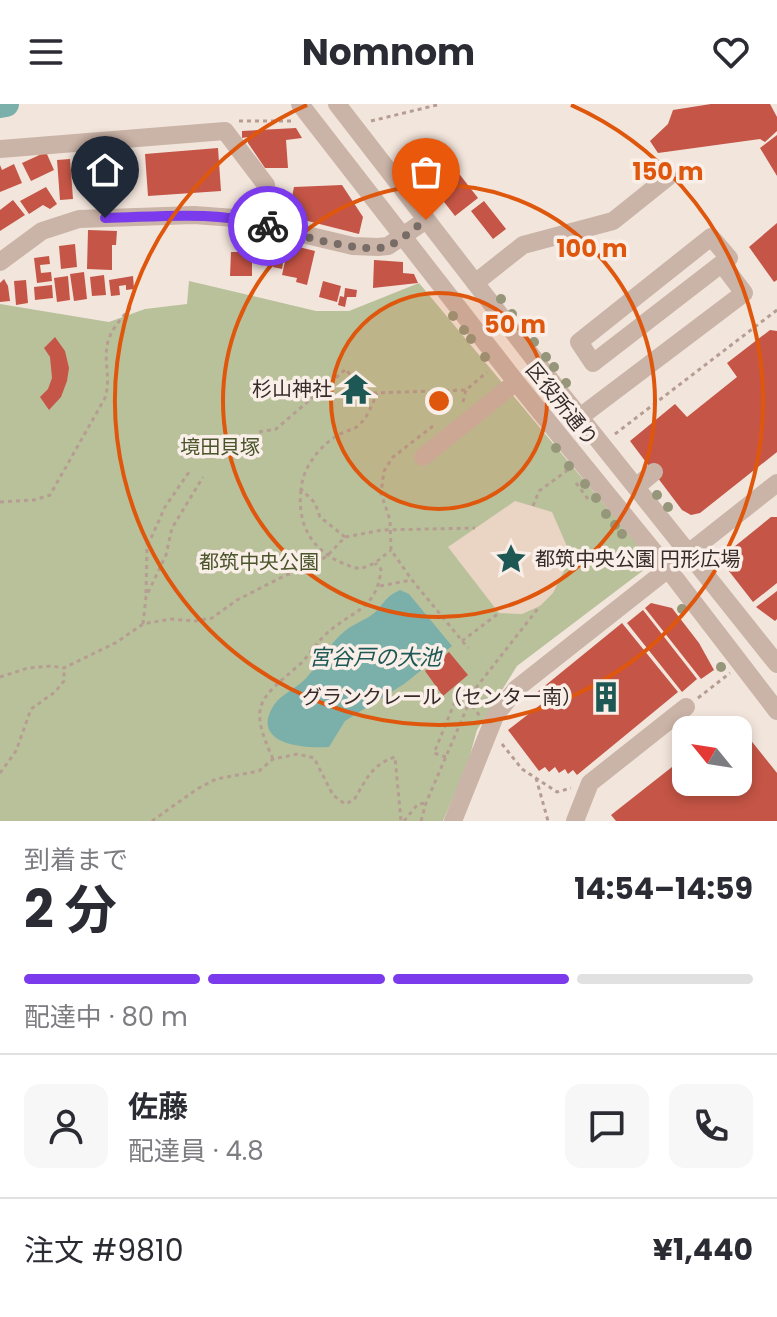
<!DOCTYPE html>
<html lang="ja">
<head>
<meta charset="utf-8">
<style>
  :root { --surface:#fff; --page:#f7f7f7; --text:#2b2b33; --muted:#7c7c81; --line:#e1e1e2; --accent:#7c3aed }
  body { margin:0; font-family:Poppins,"Noto Sans JP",sans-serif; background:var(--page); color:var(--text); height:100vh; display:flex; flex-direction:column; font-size:30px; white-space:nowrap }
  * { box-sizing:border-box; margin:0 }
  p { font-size:26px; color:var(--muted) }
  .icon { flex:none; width:44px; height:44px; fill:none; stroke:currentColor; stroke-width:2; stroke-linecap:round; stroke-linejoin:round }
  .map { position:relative; height:717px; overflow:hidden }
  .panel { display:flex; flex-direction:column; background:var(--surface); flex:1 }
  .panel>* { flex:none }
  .needle { width:52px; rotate:300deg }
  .controls { position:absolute; left:672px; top:612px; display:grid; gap:16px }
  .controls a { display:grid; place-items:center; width:80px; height:80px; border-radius:16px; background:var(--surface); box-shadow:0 4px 12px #0003; font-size:40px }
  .pin { position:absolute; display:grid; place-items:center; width:68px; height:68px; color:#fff; margin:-82px -34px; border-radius:50% 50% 50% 0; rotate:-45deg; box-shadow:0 0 8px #0007 }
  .pin .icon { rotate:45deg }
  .courier { position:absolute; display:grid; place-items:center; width:80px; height:80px; margin:-40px; border:6px solid #7c3aed; border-radius:50%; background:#fff; color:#222; box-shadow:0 2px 10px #0007 }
  .summary em { font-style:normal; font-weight:700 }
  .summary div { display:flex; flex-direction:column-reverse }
  .summary { display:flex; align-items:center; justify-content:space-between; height:136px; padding:0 24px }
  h1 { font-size:52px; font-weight:700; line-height:60px }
  .bar { display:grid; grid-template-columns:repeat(4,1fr); gap:12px 8px; align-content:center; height:96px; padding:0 24px }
  .bar i { height:10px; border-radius:6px; background:var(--line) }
  .bar .active { background:var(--accent) }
  .bar p { grid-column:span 4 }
  .line { display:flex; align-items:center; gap:20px; padding:0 24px; border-top:2px solid var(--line) }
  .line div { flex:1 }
  .round { display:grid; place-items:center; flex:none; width:84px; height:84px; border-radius:16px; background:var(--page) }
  header { display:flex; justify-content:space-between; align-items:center; height:104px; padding:0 24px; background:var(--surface); font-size:36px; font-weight:700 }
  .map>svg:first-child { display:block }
</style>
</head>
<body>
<header><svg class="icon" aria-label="menu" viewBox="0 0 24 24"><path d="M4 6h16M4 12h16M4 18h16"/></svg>Nomnom<svg class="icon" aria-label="heart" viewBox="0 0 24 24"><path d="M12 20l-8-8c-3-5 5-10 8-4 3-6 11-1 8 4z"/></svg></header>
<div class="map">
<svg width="777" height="717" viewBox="0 0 777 717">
  <rect width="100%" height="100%" fill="#f2e5dc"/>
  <path fill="#b9c19b" d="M189,177L316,207H349L419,179L653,459L517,562L477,626L468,658L443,717H0V200L109,218L145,205L187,200Z"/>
  <path fill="#ead4c3" d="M515,397L552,408L566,440L564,467L553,489L540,502L522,510L499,509L448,443Z"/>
  <path fill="#7bafaa" d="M400,486L409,490L452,542L404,580L345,617L329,643C304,645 249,640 274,601C281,590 298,584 307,573C321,558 329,539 346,526C354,520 365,516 373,510C385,500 383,494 400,486Z"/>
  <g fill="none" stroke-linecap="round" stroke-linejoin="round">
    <path stroke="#7bafaa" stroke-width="26" d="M0,1L6,0"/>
  </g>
  <path fill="#c55546" d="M711,0H770L777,13V27L765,38L760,35L658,49L650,37L668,20L673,6Z
    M296,24L302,34L286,36L288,64H265L248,39V33L242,34V27Z
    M777,31V72L760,44Z
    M218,44L221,87L148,92L145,50Z
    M46,48L54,66L31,77L22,59Z
    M70,55L73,95L60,96L57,56Z
    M450,58L478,94L455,112L427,76Z
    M14,60L22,79L0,88V61L2,66Z
    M342,81L363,113L359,130L288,112L294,83Z
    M46,83L57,100L50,105L43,101L29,110L20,97Z
    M13,96L25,111L0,127V106Z
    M484,97L506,125L493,135L471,107Z
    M777,119V176L774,178L749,143Z
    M88,126L117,127L116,141H112V166L87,165Z
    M279,136L287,138L282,165L273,163Z
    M75,140L77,163L61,165L59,142Z
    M295,142L315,147L307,181L296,178L297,174L282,171L288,144L294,145Z
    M231,148H252V172H230Z
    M49,152L50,160L40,161L41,169L51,168L52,177L37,179L34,154Z
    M374,156L403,158V169L414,170L418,179L373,184Z
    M84,168L87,195L74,197L70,170Z
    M104,171L106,191L92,192L90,173Z
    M68,172L70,196L57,198L54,174Z
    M133,172L134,185L126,186V181L119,182L120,191L111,192L109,176Z
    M4,175L8,182L10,197L0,198V179Z
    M26,176L28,199L16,201L14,177Z
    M323,177L341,182L337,198L319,193Z
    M52,181L53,194L35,196L34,183Z
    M345,184L357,186L356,193H347L345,203L338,201L340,192L344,193Z
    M770,226L777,227V348L700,409L691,411L682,406L630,337L675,300L687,313L737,273L727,259Z
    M55,233L65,247L69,264L67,277L61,293L49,306L40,293L48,285L52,274L50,253L44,244Z
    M771,413H777V479L753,498L725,462L729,447Z
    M777,487V515L775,517L756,503Z
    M651,499L672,504L699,539L714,566L701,575L645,504Z
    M643,506L697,575L682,588L627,519Z
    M622,519L678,588L577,671L573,666L568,670L565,665L559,669L555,663L549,668L545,663L539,667L508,626L544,598L536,589Z
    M449,548L468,571L443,592L425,567Z
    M733,614L777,669V717H616L611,711L686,652V678H738V626H718Z"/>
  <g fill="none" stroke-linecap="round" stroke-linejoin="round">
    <path stroke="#b69d92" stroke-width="3" stroke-dasharray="4 4" stroke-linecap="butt" d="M239,17H291
      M371,17L441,0
      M373,289L466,286L487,268
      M463,298L466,286
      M433,322L393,353L384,367L381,389L390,416L391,446L412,476L468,544
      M259,328L276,325L346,265L350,271
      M615,330L777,206
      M576,379L588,395
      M301,386C296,429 320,455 360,465L375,459L391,446
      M0,398L34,396L50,391L105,294C111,274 104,260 107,242C109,227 122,214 131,203
      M533,402L539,387L568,366
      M345,433L320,413L315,399L301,385C303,363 320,341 340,330C346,327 352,326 358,322C368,313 372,301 377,289
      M380,482L411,476
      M146,489L147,443L165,403L191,365
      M143,520L146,493L166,451L172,424L203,373
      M462,537L499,509
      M0,573L28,564L51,562L64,564L117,538L143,520L170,515L195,517L212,514L237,496L286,471L306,465L327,452L345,433L382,426L475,424
      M457,583L480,612
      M698,594L730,569
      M502,640L522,665L557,688L571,684
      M446,653L434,649L456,595L462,590
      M273,655C248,600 259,596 299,561C308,553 315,541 324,532C350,506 377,508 381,465L375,459
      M0,669L16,647L31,605L55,588L64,577V564
      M536,674L548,717
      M152,717L197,685L216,675L259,667L273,655L298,650L314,654L333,691L345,700L354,696C366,676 372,660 395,653L401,717
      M404,717L418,700L426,699
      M421,717L426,699L475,585L540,502"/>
    <path stroke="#cab3a7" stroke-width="18" d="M300,0L516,278L668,465L777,607
      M337,0L555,282L777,560
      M0,45L225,27L266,81L255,119
      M711,133L729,154L593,259L579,238Z
      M0,158L42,127L79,115L194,111L235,114L353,142L378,143L388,142L426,116
      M475,179L523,141L613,117L668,73
      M580,313L744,189L722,160
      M423,353L516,278
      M636,383L654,368
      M453,717L495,612L516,585L777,379
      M575,717L590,679L686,603"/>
  </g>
  <g fill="#96967b">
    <circle cx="415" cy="84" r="5"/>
    <circle cx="501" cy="195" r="5"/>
    <circle cx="512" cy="210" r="5"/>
    <circle cx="453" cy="212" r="5"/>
    <circle cx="523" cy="224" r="5"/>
    <circle cx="464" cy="226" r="5"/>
    <circle cx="471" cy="235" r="5"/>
    <circle cx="534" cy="238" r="5"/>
    <circle cx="485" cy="253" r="5"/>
    <circle cx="546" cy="253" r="5"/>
    <circle cx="554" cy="263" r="5"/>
    <circle cx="566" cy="279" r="5"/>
    <circle cx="556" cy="344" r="5"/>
    <circle cx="569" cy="362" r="5"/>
    <circle cx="585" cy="380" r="5"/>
    <circle cx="657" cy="391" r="5"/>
    <circle cx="596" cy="394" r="5"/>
    <circle cx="668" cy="403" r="5"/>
    <circle cx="606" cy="410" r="5"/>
    <circle cx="615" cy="421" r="5"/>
    <circle cx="622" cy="430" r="5"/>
    <circle cx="682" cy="505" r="5"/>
    <circle cx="721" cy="563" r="5"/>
  </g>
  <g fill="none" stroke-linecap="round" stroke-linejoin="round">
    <path stroke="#786c67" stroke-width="8" stroke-dasharray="0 14.4" d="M268,122C293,130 366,151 388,142C401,137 414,124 426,116"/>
    <path stroke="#7c3aed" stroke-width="10" d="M105,114C160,113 214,106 268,122"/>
  </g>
  <circle cx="439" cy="297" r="108" fill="#df570d" fill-opacity=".12"/>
  <g fill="none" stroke="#df570d" stroke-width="4">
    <circle cx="439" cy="297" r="108"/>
    <circle cx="439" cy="297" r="216"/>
    <path d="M571 1A324 324 0 1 1 307 1"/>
  </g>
  <defs>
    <symbol id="temple-bare" viewBox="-9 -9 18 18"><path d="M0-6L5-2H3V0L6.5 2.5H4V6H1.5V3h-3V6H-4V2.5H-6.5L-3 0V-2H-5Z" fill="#1d5854" stroke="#f9efe8" stroke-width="2.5" paint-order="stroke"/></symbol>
    <symbol id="sight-bare" viewBox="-9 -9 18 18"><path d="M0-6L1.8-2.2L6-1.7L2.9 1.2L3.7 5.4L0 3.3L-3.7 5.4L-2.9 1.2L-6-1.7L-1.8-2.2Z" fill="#1d5854" stroke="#f9efe8" stroke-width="2.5" paint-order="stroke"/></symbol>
    <symbol id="building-bare" viewBox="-9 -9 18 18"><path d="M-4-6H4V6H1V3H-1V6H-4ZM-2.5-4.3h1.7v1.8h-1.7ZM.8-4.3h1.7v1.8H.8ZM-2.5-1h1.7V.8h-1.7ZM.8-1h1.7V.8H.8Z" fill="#1d5854" stroke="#f9efe8" stroke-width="2.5" paint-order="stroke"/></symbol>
  </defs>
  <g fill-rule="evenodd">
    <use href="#temple-bare" x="334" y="263" width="44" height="44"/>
    <use href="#sight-bare" x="489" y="433" width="44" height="44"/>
    <use href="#building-bare" x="584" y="571" width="44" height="44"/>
  </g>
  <g text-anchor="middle" stroke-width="7" stroke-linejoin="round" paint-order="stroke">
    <g font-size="20" fill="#362b28" stroke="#f9efe8" text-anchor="end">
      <text x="332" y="292">杉山神社</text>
      <text x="535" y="462" text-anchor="start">都筑中央公園 円形広場</text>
      <text x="582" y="600">グランクレール（センター南）</text>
    </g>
    <g font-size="20" fill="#362b28" stroke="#f9efe8">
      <text transform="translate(562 300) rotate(51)" y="7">区役所通り</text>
    </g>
    <g font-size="20" fill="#4b552c" stroke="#f9efe8">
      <text x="220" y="350">境田貝塚</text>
      <text x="259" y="465">都筑中央公園</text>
    </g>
    <g font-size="22" font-style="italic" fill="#1d5854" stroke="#f9efe8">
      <text x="375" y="561">宮谷戸の大池</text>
    </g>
  </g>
  <circle cx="439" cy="297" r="12" fill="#df570d" stroke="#f9efe8" stroke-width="4"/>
  <g font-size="24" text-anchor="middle" font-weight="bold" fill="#df570d" stroke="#f9efe8" stroke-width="7" stroke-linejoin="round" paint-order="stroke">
    <text x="668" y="76">150 m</text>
    <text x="592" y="153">100 m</text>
    <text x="515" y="229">50 m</text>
  </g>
</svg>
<div class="controls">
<a><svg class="needle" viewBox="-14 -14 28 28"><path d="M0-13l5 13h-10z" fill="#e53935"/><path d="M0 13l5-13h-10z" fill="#7c7c81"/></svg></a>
</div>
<div class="pin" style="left:426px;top:116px;background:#ea580c"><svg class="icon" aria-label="bag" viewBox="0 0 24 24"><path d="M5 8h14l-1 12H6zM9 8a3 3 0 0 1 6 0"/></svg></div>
<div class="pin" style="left:105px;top:114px;background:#1f2937"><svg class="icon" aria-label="home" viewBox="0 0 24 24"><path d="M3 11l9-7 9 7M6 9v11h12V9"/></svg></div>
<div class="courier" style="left:268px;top:122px"><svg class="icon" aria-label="bike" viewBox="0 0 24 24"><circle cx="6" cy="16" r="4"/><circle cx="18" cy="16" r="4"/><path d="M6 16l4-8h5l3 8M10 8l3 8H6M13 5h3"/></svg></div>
</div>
<section class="panel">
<div class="summary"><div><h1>2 分</h1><p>到着まで</p></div><em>14:54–14:59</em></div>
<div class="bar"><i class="active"></i><i class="active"></i><i class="active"></i><i></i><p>配達中 · 80 m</p></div>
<div class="line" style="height:144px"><a class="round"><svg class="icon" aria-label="person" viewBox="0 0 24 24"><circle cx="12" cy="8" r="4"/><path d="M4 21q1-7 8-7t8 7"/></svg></a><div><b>佐藤</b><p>配達員 · 4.8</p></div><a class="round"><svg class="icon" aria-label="chat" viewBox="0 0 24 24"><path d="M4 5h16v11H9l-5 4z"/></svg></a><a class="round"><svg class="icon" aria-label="phone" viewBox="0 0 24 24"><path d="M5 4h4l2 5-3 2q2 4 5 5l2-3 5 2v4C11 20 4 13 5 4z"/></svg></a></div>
<div class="line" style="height:104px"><div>注文 #9810</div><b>¥1,440</b></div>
</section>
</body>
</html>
